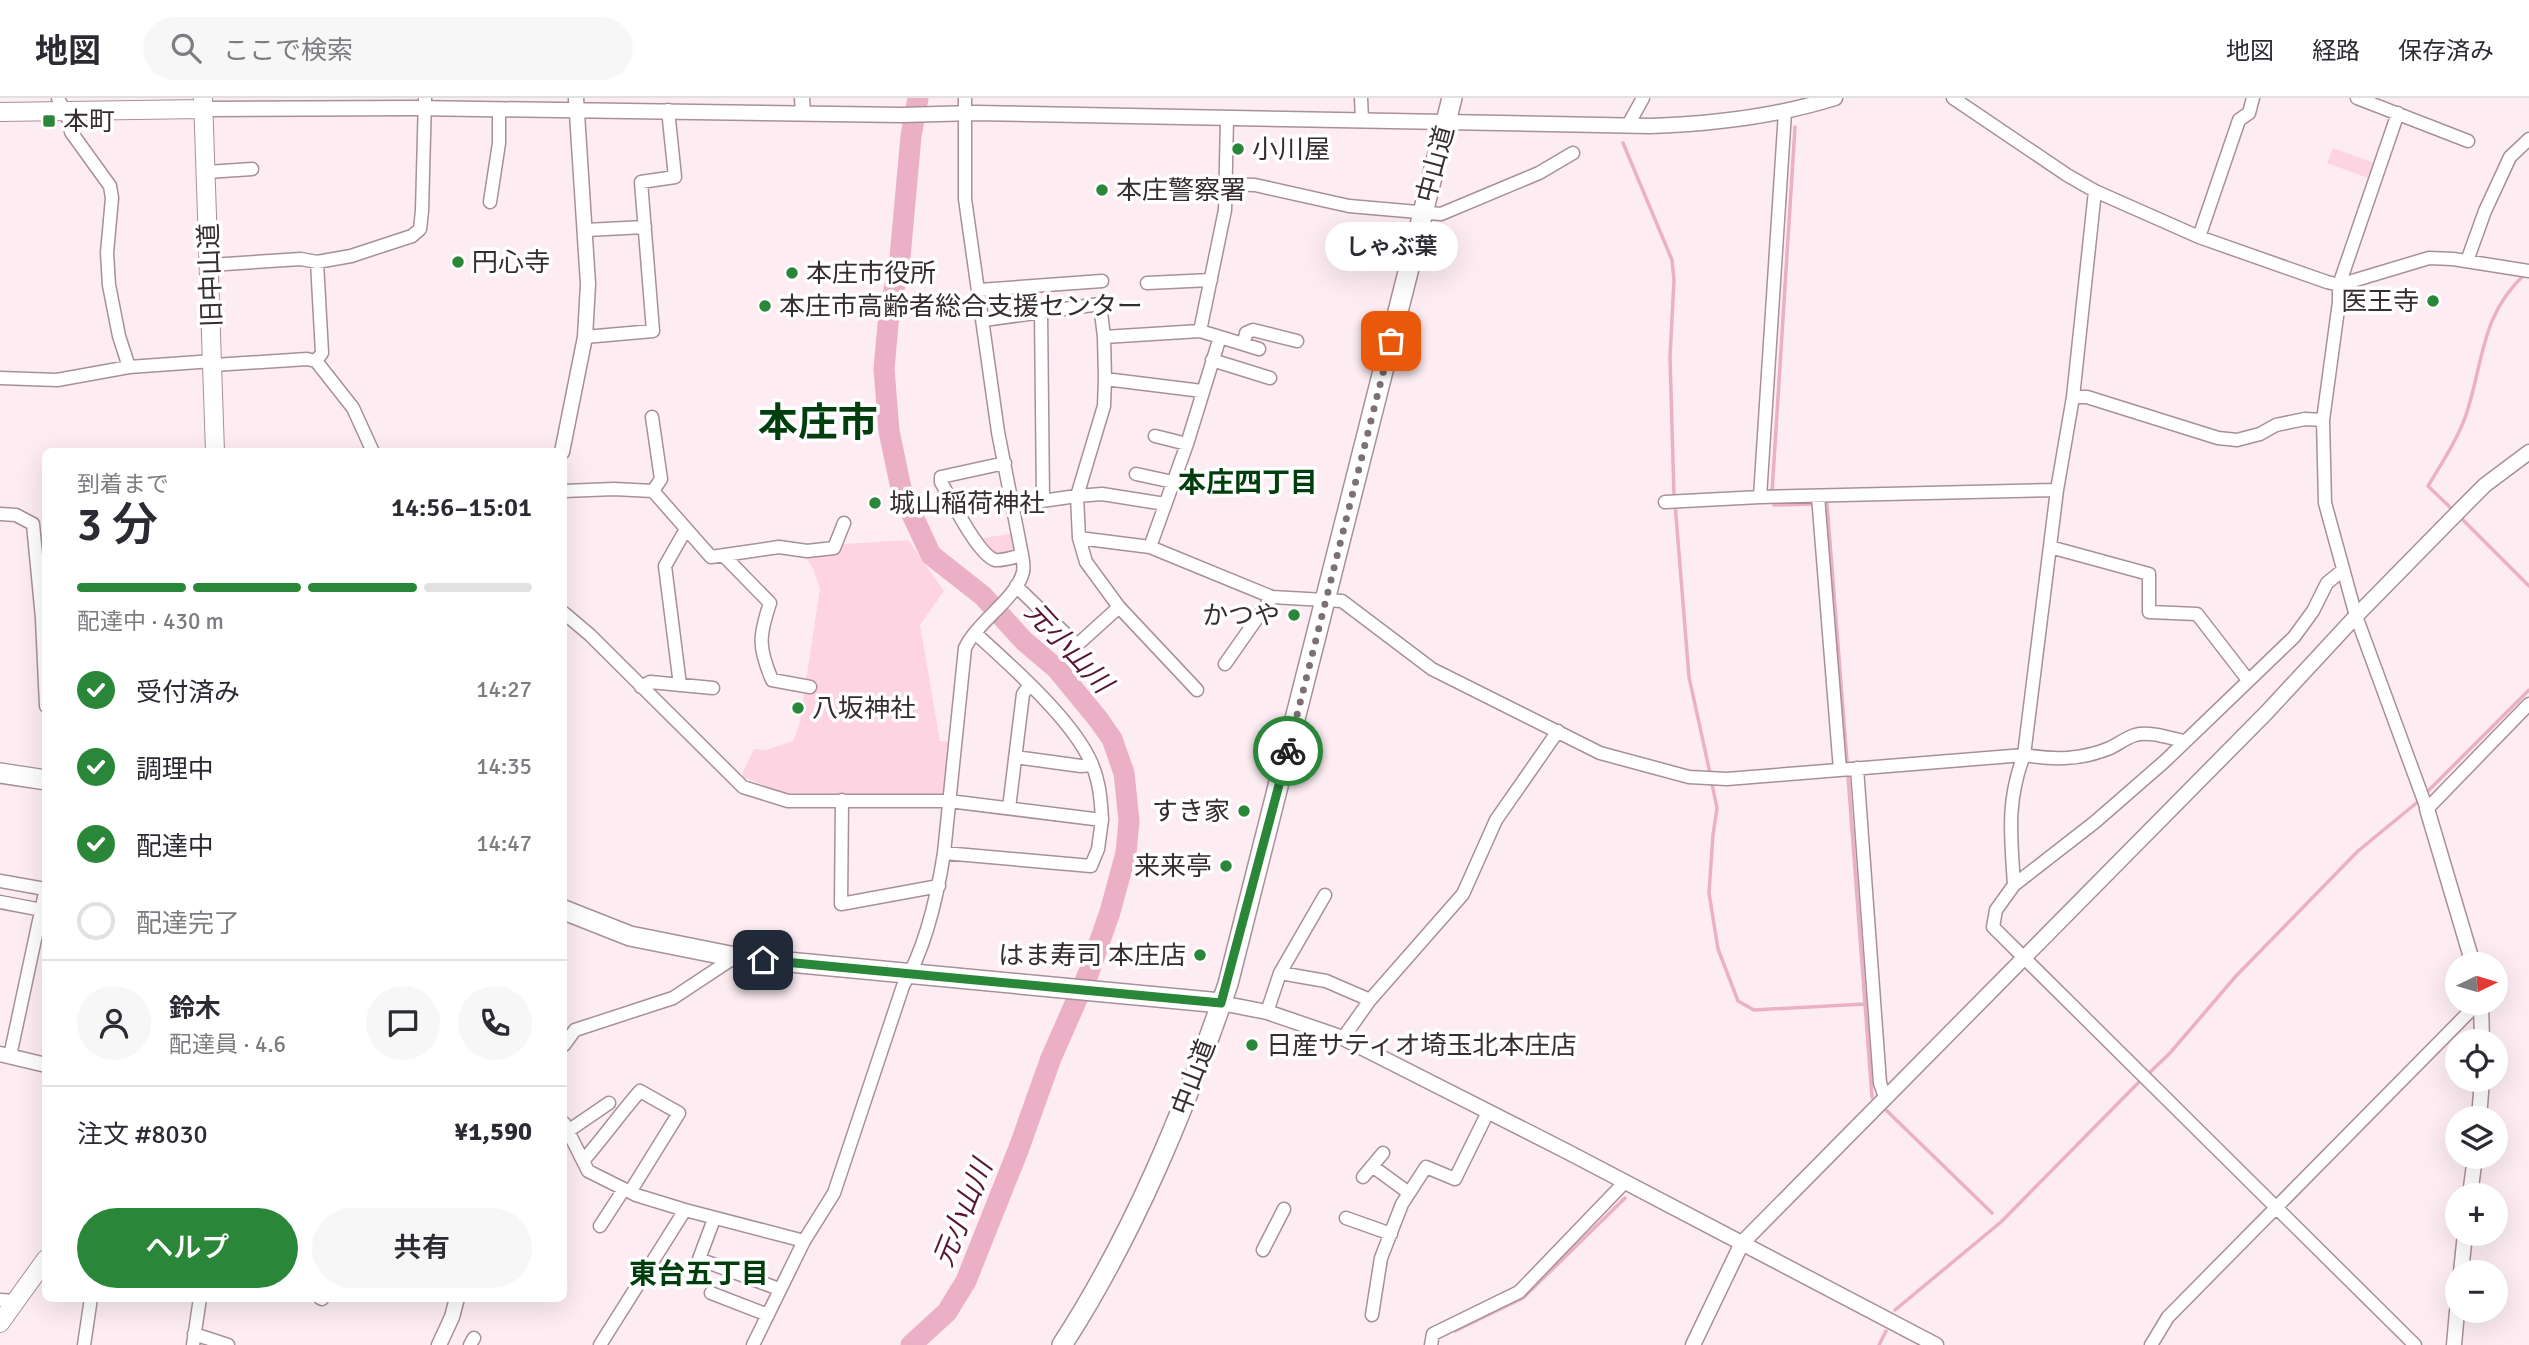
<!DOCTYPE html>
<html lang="ja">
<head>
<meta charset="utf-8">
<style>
  :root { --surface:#fff; --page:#f7f7f7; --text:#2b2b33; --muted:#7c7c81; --line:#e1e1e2; --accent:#2a8739 }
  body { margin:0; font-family:Signika,"Noto Sans JP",sans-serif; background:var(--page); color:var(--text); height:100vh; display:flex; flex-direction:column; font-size:26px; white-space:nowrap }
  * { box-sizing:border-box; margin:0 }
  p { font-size:23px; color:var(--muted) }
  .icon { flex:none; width:38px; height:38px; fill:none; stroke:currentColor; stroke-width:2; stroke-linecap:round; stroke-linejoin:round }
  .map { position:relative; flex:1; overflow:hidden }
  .side { position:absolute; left:42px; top:350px; width:525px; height:854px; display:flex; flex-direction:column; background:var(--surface); border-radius:10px; box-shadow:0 7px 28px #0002 }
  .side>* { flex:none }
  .needle { width:46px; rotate:85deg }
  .tools { position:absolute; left:2445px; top:854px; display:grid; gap:14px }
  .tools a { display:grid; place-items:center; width:63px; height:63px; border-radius:50%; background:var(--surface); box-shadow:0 7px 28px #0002; font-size:35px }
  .pin { position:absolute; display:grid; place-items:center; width:60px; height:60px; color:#fff; margin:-30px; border-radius:14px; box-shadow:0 4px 10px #0006 }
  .courier { position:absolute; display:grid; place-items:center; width:70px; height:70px; margin:-35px; border:5px solid #2a8739; border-radius:50%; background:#fff; color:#222; box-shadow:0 2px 9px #0007 }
  .bubble { position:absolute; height:49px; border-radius:24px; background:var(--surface); box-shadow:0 7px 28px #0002; font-size:23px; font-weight:600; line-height:49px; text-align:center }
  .head em { font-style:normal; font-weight:600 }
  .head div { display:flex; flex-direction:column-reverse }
  .head { display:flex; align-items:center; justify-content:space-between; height:119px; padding:0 35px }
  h1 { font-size:46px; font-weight:600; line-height:52px }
  .bar { display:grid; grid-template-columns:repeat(4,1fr); gap:10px 7px; align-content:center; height:84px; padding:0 35px }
  .bar i { height:9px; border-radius:5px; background:var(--line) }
  .bar .on { background:var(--accent) }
  .bar p { grid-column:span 4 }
  .line { display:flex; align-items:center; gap:18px; padding:0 35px; border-top:2px solid var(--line) }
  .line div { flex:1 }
  .round { display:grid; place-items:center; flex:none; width:74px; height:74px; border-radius:37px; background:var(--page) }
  ol { padding:0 35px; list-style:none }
  li { display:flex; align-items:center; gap:21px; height:77px }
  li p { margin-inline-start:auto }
  li .icon { padding:7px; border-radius:50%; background:var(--accent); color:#fff; stroke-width:4 }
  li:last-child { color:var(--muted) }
  li i { width:38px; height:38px; border:4px solid var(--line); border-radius:50% }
  .action { display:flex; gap:14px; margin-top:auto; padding:14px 35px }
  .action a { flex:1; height:80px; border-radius:42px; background:var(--accent); color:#fff; font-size:28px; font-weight:600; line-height:80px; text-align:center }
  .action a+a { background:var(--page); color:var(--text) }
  header { display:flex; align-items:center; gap:42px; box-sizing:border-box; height:98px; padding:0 35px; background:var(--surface); border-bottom:2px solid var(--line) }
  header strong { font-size:33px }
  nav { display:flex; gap:38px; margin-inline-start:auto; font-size:24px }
  .search { width:490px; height:63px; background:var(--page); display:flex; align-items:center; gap:18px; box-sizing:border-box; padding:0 24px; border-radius:38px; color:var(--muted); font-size:26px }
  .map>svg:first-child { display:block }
</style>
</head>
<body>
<header>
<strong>地図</strong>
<div class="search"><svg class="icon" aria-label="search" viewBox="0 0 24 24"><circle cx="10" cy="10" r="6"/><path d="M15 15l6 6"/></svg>ここで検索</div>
<nav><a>地図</a><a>経路</a><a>保存済み</a></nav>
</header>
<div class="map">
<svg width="2529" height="1247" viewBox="0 0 2529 1247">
  <rect width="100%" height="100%" fill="#fdedf2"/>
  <path fill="#fed4e2" d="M2333,50L2374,65L2368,80L2327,65Z
    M1014,435L1015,454L997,458L978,441Z
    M908,442L944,493L920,527L940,643L951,644L945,694L942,697L784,695L743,679V674L754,651L766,652L793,643L799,628L820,491L814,473L805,456L829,447Z"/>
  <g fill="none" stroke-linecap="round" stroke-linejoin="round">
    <path stroke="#ebb0c5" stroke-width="3.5" d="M1803,1V0
      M1623,45L1672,162L1674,182L1670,259L1674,398
      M1772,395L1795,29
      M1675,406L1689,579L1710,675
      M1827,406L1847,663
      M1774,407L1813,406
      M2454,413L2428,388C2442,365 2457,342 2466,317C2484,263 2480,218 2525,176
      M2459,418L2529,488
      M1848,678L1872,999
      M1712,686L1717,710L1713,737L1709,795L1718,851L1738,903L1754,912L1865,906
      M2425,696L2529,592
      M2147,977L2170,955L2236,878L2358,753L2420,702
      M1886,1012L1992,1115
      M1895,1212L2001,1124L2141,982
      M1455,1233L1523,1200L1625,1100
      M1879,1247L1886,1233"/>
    <path stroke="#ebb0c5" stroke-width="21" d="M911,1247L947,1214L966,1183L1019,1050L1051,960L1089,874L1110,814L1126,755L1129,723L1124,675L1112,641L1098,621L1057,571L1024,543L983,498L931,457L902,395L889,333L884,271L888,226L900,159L911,38L918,0"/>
    <defs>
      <path id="minor" d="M58,0L70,25L71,34L110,88L112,100L107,155L109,187L119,238L129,269
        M1361,0L1362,22
        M1953,0L2067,77L2095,93L2199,139L2327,184L2339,187L2429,160L2453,161L2529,173
        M2357,0L2468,43
        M2398,15L2339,187V204L2323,322L2325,405L2356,518L2427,711L2529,606
        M1628,27L1643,0
        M207,74L252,71
        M1226,86L1255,87L1349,108L1441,116L1539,75L1573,55
        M490,104L499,45V11
        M586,132L645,129
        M2199,139L2239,22L2249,15L2253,0
        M2467,163L2485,113L2510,59L2529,41
        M210,167L301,161L317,164L351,158L412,138L420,131L422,113L425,0
        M1147,185L1211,182
        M979,192L1102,183
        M1041,214L1043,402
        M984,222L1100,206L1104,239L1105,281L1202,293
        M585,239L653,233L641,84L675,79L668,12
        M1104,239L1200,233
        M1220,239L1259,251
        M1244,245L1246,235L1253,232L1297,243
        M1212,262L1270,280
        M316,263L322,255L317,164
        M214,267L307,261L316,263L353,310L373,354
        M0,280L57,282L129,269L213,263
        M1105,281L1104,308L1077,398L1102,396L1165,406
        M2073,299H2087L2218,340L2237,342L2260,336L2276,327L2305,321L2323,322
        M652,319L661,381L653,393
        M1155,338L1187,346
        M1005,365L941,379V384C950,400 978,457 995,462C1002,463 1015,459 1022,457
        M1136,376L1173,384
        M564,393L614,391L653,393L711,459L779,449L807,453L834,450L844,425
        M1818,398L1840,672
        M1760,399L1785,14
        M1665,404L1760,399L2057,392
        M1013,407L1077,398L1079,440L1150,449L1272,499L1342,503L1432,571L1600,655L1689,679L1727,681L2024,657C2055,662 2081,662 2110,650C2118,646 2126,640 2135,637C2150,633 2169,640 2184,643
        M0,416L16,417L33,426L42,520L46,608
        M1150,449L1187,346L1220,239L1200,233L1225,112L1227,20
        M2050,449L2149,476V514L2197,516L2248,582
        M724,458L770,505C759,538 758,549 772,582L810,589
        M2343,472L2327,485L2313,513L2294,539L2165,663L2095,724L2014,787L1996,812L1993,829L2415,1247
        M1016,488L1077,547L1119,509L1086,464L1079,440
        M1119,509L1197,592
        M564,515L590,537L743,689L788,703H949L1102,722C1101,700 1099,678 1088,658C1067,617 1010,567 975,535
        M1225,566L1272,499
        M680,587L665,468L686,431
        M641,589L650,584L713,590
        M1015,659L1081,668L1092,667
        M1857,670L1880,985L1885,999
        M842,702L841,806L939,788
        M1009,710L1023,596L1029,588
        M944,755L1091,768L1098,751L1102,722
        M0,783L45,791
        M2014,787C2011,739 2006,704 2024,657L2057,392L2073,299L2095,93
        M0,804L42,812
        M1280,875L1326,883L1370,902
        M1267,914L1280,875L1325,797
        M1343,940L1370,902L1463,796L1496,722L1558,633
        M564,947L575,932L673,900L735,859
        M10,958L46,790
        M564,1025L588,1073L636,1097L685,1112
        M568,1033L609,1005
        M583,1063C603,1040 620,1016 640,993L679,1015L630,1094
        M1372,1068L1409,1095
        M1363,1079L1383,1055
        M1346,1120L1391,1136
        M714,1121L699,1161L779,1191
        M600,1128L624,1091
        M1263,1152L1284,1111
        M711,1195L768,1217
        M320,1200L322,1201
        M0,1202L16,1203
        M1372,1217L1381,1160L1402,1106L1426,1069L1455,1081L1488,1014
        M194,1236L228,1247
        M84,1247L91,1200
        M193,1247L200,1200
        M470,1247L474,1240
        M600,1247L685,1112L804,1143
        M753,1247L804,1143L834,1095L903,888C926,849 937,800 944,755L965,550C977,524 1017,500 1023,474C1024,469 1023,462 1022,457L998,334L965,101V0
        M1431,1247L1433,1236L1519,1194L1624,1085
        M2151,1247L2168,1219L2473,910L2482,909"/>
      <path id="tertiary" d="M802,0L803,15
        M203,11L414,10L902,17L975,15L1650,28C1714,26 1774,19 1835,0
        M562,354L585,239L588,186L576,0
        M2427,711L2473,866
        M1221,905L1267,914L1343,940L1566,1053L1936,1247
        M2481,905L2482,943
        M0,956L46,967
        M2479,1020L2482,982
        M2470,1097L2475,1059
        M2461,1174L2465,1136
        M439,1247L452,1219L457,1200
        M1693,1247L1742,1145L2267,614L2356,518L2463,409L2485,387L2529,354
        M2454,1247L2457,1213"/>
      <path id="secondary" d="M203,0L215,354
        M0,14L203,11
        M0,1225L46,1161"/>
      <path id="primary" d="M0,675L46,682
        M564,812L630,838L735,859L1221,905"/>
      <path id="trunk" d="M1062,1247C1134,1136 1185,1011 1228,886L1452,0"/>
    </defs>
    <use href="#minor" stroke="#a89098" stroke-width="15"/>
    <use href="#tertiary" stroke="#a89098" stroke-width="17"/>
    <use href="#secondary" stroke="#a89098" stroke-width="20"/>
    <use href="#primary" stroke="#a89098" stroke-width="22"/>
    <use href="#trunk" stroke="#a89098" stroke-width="22"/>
    <use href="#minor" stroke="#fff" stroke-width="12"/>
    <use href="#tertiary" stroke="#fff" stroke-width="14"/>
    <use href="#secondary" stroke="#fff" stroke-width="18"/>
    <use href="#primary" stroke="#fff" stroke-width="19"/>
    <use href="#trunk" stroke="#fff" stroke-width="19"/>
  </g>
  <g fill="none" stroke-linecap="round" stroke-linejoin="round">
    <path stroke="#7c7074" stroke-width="7" stroke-dasharray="0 12.6" d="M1288,653L1391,243"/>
    <path stroke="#2a8739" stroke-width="9" d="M763,862L1221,905L1288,653"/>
  </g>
  <g fill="#2a8739" stroke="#fff" stroke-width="2.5">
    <rect x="42" y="16" width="14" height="14" rx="3.5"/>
    <circle cx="1238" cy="51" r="7"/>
    <circle cx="1102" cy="92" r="7"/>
    <circle cx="458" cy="164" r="7"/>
    <circle cx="792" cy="175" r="7"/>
    <circle cx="2433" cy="203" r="7"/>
    <circle cx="765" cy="208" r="7"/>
    <circle cx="875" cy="405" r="7"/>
    <circle cx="1294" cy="517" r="7"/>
    <circle cx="798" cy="610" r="7"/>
    <circle cx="1244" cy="713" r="7"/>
    <circle cx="1226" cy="768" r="7"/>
    <circle cx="1200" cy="857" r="7"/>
    <circle cx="1252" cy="947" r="7"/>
  </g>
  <g text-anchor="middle" stroke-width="7" stroke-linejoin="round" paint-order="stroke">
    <g font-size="26" fill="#372d30" stroke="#fff" text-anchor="start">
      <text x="63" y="32">本町</text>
      <text x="1252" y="60">小川屋</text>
      <text x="1116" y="101">本庄警察署</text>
      <text x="472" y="173">円心寺</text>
      <text x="806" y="184">本庄市役所</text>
      <text x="2419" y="212" text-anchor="end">医王寺</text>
      <text x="779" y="217">本庄市高齢者総合支援センター</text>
      <text x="889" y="414">城山稲荷神社</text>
      <text x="1280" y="526" text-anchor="end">かつや</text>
      <text x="812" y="619">八坂神社</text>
      <text x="1230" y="722" text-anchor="end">すき家</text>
      <text x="1212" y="777" text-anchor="end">来来亭</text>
      <text x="1186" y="866" text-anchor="end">はま寿司 本庄店</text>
      <text x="1266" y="956">日産サティオ埼玉北本庄店</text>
    </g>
    <g font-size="26" fill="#372d30" stroke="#fff">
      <text transform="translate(1435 66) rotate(-75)" y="9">中山道</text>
      <text transform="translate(210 177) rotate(-92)" y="9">旧中山道</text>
      <text transform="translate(1193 979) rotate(-69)" y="9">中山道</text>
    </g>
    <g font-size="28" font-weight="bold" fill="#003f0d" stroke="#fff">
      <text x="1248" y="394">本庄四丁目</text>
      <text x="699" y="1185">東台五丁目</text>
    </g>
    <g font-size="28" font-style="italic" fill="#5a1535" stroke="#fff">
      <text transform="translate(1069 549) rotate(47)" y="10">元小山川</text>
      <text transform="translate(962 1115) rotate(-68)" y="10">元小山川</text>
    </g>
    <g font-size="40" font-weight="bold" fill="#003f0d" stroke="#fff">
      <text x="818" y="338">本庄市</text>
    </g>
  </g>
</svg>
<div class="tools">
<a><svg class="needle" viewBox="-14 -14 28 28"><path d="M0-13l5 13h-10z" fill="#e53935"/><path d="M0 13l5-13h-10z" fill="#7c7c81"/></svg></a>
<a><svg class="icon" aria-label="locate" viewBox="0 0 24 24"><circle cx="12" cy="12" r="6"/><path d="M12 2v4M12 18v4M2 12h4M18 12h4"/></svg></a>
<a><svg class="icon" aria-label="layers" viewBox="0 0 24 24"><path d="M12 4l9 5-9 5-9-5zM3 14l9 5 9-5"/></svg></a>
<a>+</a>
<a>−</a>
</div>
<div class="pin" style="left:1391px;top:243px;background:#ea580c"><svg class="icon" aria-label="bag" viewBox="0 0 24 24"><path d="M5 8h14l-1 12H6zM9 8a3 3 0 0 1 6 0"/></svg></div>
<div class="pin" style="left:763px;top:862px;background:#1f2937"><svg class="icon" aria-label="home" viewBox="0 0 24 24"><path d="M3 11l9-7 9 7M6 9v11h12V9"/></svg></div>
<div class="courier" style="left:1288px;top:653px"><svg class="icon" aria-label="bike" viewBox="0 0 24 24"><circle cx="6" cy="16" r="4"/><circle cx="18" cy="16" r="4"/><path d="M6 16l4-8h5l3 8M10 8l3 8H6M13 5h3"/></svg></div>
<div class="bubble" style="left:1325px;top:124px;width:133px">しゃぶ葉</div>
<section class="side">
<div class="head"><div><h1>3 分</h1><p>到着まで</p></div><em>14:56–15:01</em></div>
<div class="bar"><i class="on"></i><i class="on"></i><i class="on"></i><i></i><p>配達中 · 430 m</p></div>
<ol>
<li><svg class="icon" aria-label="check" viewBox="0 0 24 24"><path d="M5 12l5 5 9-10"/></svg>受付済み<p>14:27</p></li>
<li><svg class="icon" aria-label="check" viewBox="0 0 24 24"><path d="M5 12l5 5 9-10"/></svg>調理中<p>14:35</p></li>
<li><svg class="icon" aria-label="check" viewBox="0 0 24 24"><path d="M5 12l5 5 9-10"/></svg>配達中<p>14:47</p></li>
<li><i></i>配達完了</li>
</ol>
<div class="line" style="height:126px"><a class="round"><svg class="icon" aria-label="person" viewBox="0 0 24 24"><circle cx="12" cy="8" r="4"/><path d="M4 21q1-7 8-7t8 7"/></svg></a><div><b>鈴木</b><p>配達員 · 4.6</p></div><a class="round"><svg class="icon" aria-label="chat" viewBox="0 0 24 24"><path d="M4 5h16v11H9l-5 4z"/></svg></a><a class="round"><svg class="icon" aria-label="phone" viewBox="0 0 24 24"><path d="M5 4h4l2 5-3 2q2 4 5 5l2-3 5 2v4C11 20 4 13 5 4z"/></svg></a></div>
<div class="line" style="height:91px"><div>注文 #8030</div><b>¥1,590</b></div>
<div class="action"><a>ヘルプ</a><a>共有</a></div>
</section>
</div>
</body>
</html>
